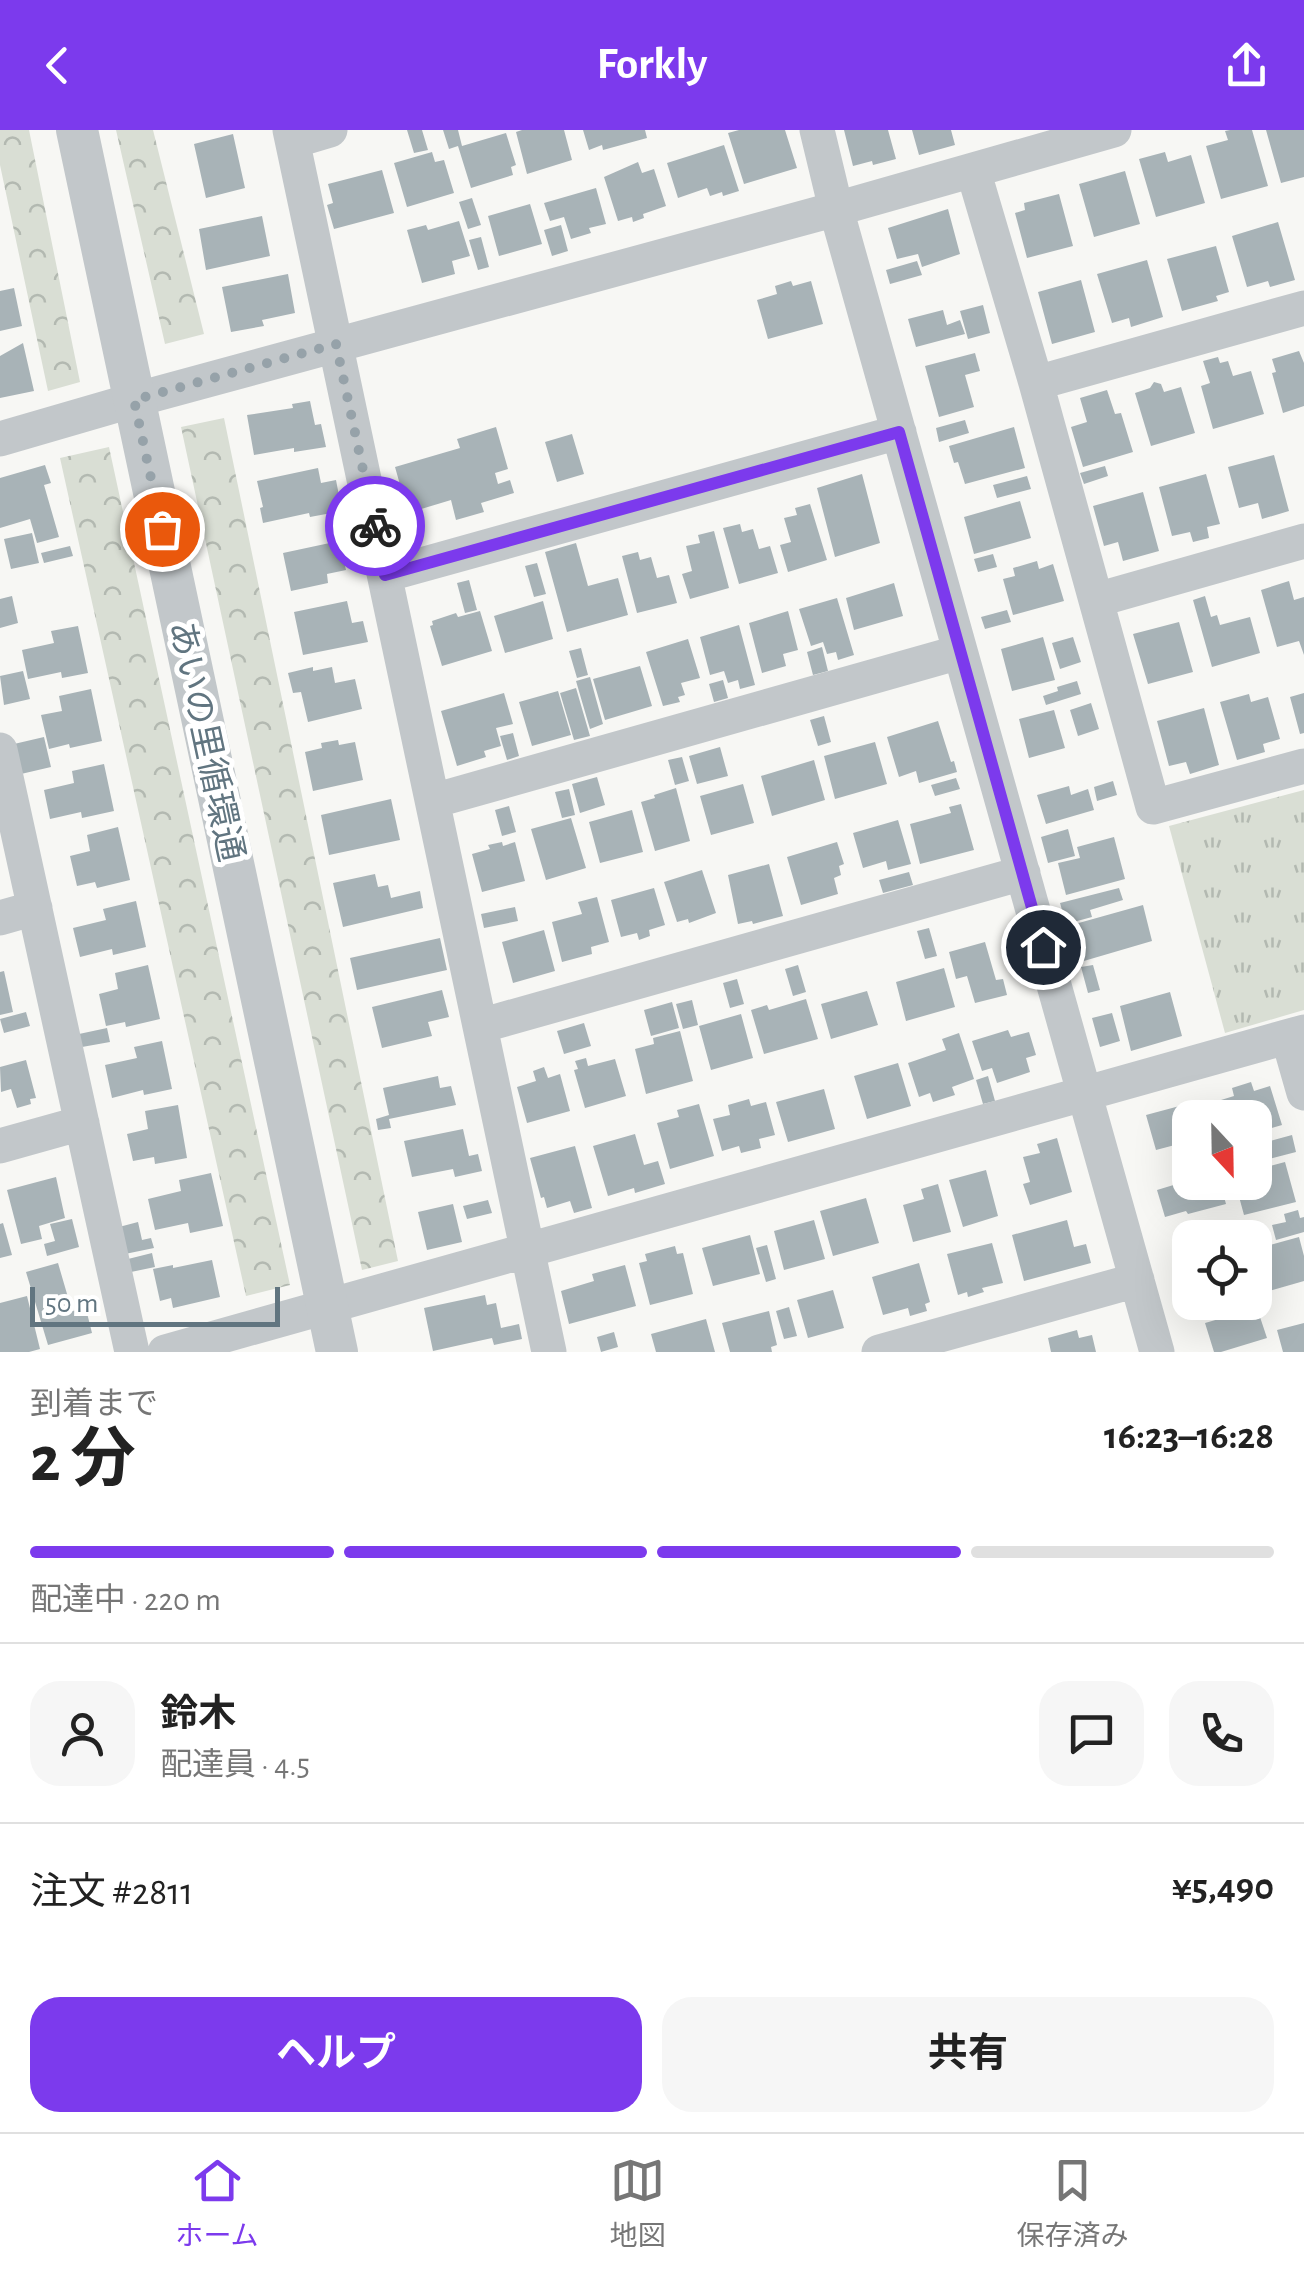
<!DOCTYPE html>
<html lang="ja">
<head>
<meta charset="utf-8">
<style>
  :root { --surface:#fff; --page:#f6f6f6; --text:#222; --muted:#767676; --line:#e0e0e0; --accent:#7c3aed }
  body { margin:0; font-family:"Alegreya Sans","Noto Sans JP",sans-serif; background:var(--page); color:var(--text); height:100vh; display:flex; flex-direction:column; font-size:38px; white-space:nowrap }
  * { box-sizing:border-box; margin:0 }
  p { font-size:32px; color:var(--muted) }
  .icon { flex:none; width:55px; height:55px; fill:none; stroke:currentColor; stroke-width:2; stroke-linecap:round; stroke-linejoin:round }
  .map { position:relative; height:1222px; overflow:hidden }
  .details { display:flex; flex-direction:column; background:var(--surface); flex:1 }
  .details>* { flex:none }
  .needle { width:65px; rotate:158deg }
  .tools { position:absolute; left:1172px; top:970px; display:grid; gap:20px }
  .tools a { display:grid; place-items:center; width:100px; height:100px; border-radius:20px; background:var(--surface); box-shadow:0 10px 40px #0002; font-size:50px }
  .scale { position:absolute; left:30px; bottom:25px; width:250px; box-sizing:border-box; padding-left:10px; border:5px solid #617580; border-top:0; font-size:28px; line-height:35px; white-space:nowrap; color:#617580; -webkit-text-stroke:8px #fff; paint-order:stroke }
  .pin { position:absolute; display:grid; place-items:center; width:85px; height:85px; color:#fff; margin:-42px; border:5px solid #fff; border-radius:50%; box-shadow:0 2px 10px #0007 }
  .courier { position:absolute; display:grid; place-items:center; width:100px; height:100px; margin:-50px; border:8px solid #7c3aed; border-radius:50%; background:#fff; color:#222; box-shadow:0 2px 12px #0007 }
  .overview em { font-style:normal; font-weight:700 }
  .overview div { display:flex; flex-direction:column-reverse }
  .overview { display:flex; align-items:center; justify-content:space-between; height:170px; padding:0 30px }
  h1 { font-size:65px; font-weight:700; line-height:75px }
  .bar { display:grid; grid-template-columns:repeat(4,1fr); gap:15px 10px; align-content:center; height:120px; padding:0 30px }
  .bar i { height:12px; border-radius:8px; background:var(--line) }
  .bar .current { background:var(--accent) }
  .bar p { grid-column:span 4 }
  .line { display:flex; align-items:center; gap:25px; padding:0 30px; border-top:2px solid var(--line) }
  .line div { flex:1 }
  .round { display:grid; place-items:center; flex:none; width:105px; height:105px; border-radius:30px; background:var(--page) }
  .cta { display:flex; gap:20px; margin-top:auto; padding:20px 30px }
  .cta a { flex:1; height:115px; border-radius:30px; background:var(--accent); color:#fff; font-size:40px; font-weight:700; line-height:115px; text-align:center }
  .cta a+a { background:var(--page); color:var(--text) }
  header { display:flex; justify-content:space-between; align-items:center; height:130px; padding:0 30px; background:var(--accent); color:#fff; font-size:45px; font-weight:700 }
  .menu { display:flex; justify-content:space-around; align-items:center; height:140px; border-top:2px solid var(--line); background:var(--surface); font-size:28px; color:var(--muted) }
  .menu a { display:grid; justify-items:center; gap:5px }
  .menu .current { color:var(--accent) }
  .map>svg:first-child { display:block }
</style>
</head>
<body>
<header><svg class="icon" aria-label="back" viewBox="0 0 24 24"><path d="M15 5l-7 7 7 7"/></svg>Forkly<svg class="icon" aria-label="share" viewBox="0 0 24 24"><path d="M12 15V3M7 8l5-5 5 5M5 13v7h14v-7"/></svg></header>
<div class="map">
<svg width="1304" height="1222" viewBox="0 0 1304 1222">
  <defs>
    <pattern id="forest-crowns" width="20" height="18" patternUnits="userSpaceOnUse" patternTransform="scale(2.5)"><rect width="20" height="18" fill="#d9ded4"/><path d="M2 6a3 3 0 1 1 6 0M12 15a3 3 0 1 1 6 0" fill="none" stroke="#b3b9b1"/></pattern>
    <pattern id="park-tufts" width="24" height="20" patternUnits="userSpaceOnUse" patternTransform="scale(2.5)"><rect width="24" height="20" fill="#d9ded4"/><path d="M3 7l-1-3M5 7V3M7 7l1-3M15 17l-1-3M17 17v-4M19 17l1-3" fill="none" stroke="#b3b9b1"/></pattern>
  </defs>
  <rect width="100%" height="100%" fill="#f7f7f4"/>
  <path fill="url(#forest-crowns)" d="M0,0H29L80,252L48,261L0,35Z
    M116,0H153L204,204L165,214Z
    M224,288L398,1131L362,1140L181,297Z
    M109,317L290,1155L246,1166L60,328Z"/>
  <path fill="url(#park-tufts)" d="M1304,660V880L1225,903L1169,696Z"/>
  <path fill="#a8b3b7" d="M407,0H422L428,20L414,23Z
    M443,0H458L462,16L506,3L516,35L511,37L513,45L471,58L458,16L449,19Z
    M522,0H564L572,30L527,44L516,2Z
    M583,0H645L647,8L603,20L602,15L589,20Z
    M739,0H785L797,38L744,54L728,3Z
    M844,0H888L896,29L873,35L872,31L853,36Z
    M912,0H951L955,15L919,25Z
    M1230,0H1252L1268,56L1221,69L1206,16L1228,10L1225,1Z
    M1266,0H1304V47L1281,53Z
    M233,4L245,58L206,68L194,14Z
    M724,15L739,61L723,66L722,62L710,66L707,58L678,68L667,33Z
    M432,22L435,32L444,30L454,63L407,77L394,33Z
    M1165,22L1168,32L1191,25L1205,73L1156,87L1139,29Z
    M638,32L642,43L654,39L666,76L643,84L644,88L633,92L632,87L618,91L604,47Z
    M382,40L394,83L334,99L327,75L333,73L328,54Z
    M1125,41L1140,94L1094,107L1079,54Z
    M596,58L606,94L589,98L591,103L571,109L564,87L550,91L544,73Z
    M1059,64L1073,116L1027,128L1015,83L1025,80L1024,73Z
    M472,68L481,95L468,99L459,72Z
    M530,74L542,114L499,126L488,86Z
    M948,79L960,124L922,137L918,124L897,129L888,98Z
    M262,86L270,126L206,140L199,99Z
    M459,91L470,126L452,131L455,144L422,153L407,100L426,95L428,100Z
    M1278,92L1295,150L1270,157L1268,151L1247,157L1232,106Z
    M561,95L568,121L552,126L544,100Z
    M481,107L489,137L478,140L469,110Z
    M1216,116L1229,162L1216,166L1218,171L1182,181L1167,129Z
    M1147,130L1163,187L1131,197L1129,188L1112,193L1097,144Z
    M917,131L922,145L890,154L886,140Z
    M288,144L295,183L262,190L264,196L231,202L222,157Z
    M1081,150L1095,202L1052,214L1038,162Z
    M791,151L793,156L811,151L823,194L768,209L757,170L777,164L775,156Z
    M14,158L22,196L0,201V161Z
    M983,175L990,203L968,209L960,181Z
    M943,180L947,195L960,190L965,204L916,217L908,189Z
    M23,213L34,261L0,268V226Z
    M1299,221L1304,233V276L1283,283L1272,243L1276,242L1272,229Z
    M975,223L980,241L965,245L974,277L939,287L925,236Z
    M1218,227L1220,233L1228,231L1233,246L1251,241L1264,284L1213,299L1201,256L1210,253L1203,231Z
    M1154,252L1161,254L1164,262L1181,257L1195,303L1151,316L1135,263L1150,258Z
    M1107,260L1115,284L1121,283L1133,322L1083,337L1071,297L1087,292L1080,268Z
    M310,271L315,295L321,294L326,317L294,322V318L254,325L247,285L293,278L292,274Z
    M965,290L969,303L939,312L936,298Z
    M496,297L508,339L495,343L498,354L510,350L514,363L481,373L484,382L456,390L451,370L408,383L395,337L460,318L457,309Z
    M1014,297L1025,338L965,354L958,332L954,333L949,316Z
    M572,304L584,344L557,352L545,312Z
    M1274,325L1289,381L1262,389L1258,373L1239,378L1228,337Z
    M45,335L51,353L44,355L59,407L37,413L30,389L0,398V348Z
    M1105,336L1108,346L1084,354L1080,343Z
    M318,338L321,353L336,350L342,381L310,387L309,383L263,393L260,378L263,377L257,351Z
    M862,344L880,413L835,427L817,358Z
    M1206,344L1220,394L1207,397L1209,408L1193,412L1190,402L1172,406L1159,357Z
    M1027,346L1031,359L997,368L993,355Z
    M1143,362L1159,421L1123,431L1118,412L1104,416L1093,376Z
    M1020,371L1031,408L974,424L964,387Z
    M810,374L827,430L788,442L780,415L791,412L784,388L797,385L795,378Z
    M740,394L742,402L753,399L759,419L770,416L778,443L739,454L723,398Z
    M714,401L729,458L690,469L682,444L692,441L686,416L700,413L698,405Z
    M32,403L39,433L11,439L4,409Z
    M339,411L346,440L327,444L328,453L291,461L283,423Z
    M576,413L588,456L618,448L628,485L567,502L545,422Z
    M70,416L73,426L44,433L41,423Z
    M638,422L640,430L651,427L657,448L669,445L677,473L637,483L622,426Z
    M993,424L997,437L978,442L974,429Z
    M1037,431L1039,439L1053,434L1064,471L1013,485L1003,449L1015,446L1013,438Z
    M537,433L546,464L534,467L525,436Z
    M469,450L477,480L465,483L457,453Z
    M1289,451L1294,470L1304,467V525L1299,511L1277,517L1261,460Z
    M894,453L903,486L854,500L846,468Z
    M12,466L18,493L0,498V469Z
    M1205,466L1211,487L1217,485L1220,495L1250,487L1260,523L1212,537L1193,470Z
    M837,468L854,525L838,530L836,522L827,524L823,512L811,516L799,479Z
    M347,471L352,493L363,491L368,512L303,525L294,482Z
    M543,471L553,509L505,523L494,486Z
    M1007,480L1011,492L985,499L981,487Z
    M480,481L492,521L442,536L430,496L433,495L432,491L456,483L458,487Z
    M788,481L798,520L783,524L786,536L762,543L749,493Z
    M1179,492L1193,542L1148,554L1133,504Z
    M739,495L755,555L740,559L738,550L728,553L724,541L710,545L700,507Z
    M78,496L88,543L62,548L61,542L28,549L22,520L54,513L51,501Z
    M1043,507L1055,550L1012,561L1001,519Z
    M1073,507L1081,532L1060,539L1052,513Z
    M688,509L700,548L681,553L685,565L678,567L680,572L663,576L646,522Z
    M822,517L828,541L813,545L807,522Z
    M581,518L588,545L577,548L569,521Z
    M640,536L652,576L605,590L593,549Z
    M313,537V541L332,537L335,553L355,549L362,579L308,592L301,562L293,563L288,543Z
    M23,541L30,569L4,575L0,546Z
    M590,547L603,594L590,599L576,551Z
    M723,550L728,568L714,572L709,554Z
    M1077,551L1081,564L1046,575L1043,566L1058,561L1057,557Z
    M576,558L590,606L574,610L560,563Z
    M91,559L102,611L70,618L69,614L49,619L41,585L62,581L59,566Z
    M558,561L571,605L532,616L519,572Z
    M504,563L513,594L496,598L501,616L484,621L486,627L457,636L441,581Z
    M1304,563V603L1300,604L1290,567Z
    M1249,564L1251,572L1268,567L1280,609L1263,614L1265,622L1237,630L1220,572Z
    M1091,573L1099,599L1078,606L1070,580Z
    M1204,578L1219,635L1190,644L1186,632L1169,636L1157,591Z
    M1054,580L1065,618L1029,628L1019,589Z
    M824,586L831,612L818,616L810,590Z
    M938,591L951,632L954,631L957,642L919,653L916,641L899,647L887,607Z
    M513,603L519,626L507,630L500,606Z
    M44,607L51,637L21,644L14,614Z
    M338,610L339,615L355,612L363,650L313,661L305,622L322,618L321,613Z
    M875,612L887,654L835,669L824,626Z
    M720,617L728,646L697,654L689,626Z
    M682,627L689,651L675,655L668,630Z
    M814,630L825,670L772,686L761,646Z
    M104,634L114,681L82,688L81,682L50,689L44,660L74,653L72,641Z
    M597,647L605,675L580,683L572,654Z
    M956,648L960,659L935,666L931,655Z
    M1113,651L1117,665L1097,671L1094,657Z
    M743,654L754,693L711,705L700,666Z
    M1069,656L1071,665L1088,659L1094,680L1046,694L1037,665Z
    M676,658L690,711L655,721L641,672L655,668L654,665Z
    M569,659L575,685L562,688L555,662Z
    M391,669L400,710L329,725L321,685Z
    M961,674L974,720L920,734L910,694L951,683L949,677Z
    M509,676L516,702L502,706L495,680Z
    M632,680L643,722L600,733L589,692Z
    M571,688L586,738L546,750L531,699Z
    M898,690L911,734L888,740L886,731L863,738L853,703Z
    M118,697L130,750L97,758L95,752L77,756L70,726L90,721L87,705Z
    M1068,699L1075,726L1048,733L1041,707Z
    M1114,707L1125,749L1066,765L1058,733L1080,728L1077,717Z
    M502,712L503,716L515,712L525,751L482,762L472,724L490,719L488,715Z
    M837,712L844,734L839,736L841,745L834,748L838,764L801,775L787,727Z
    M769,734L783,786L753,794L752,791L738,794L728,745Z
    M702,740L716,783L689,793L688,789L677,792L664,752Z
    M909,742L913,755L883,763L879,750Z
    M375,744L378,757L388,755L391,768L420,761L423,778L343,797L333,753Z
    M654,758L665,795L649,800L650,806L639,810L637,803L621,807L611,770Z
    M1119,758L1123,770L1090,780L1092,787L1066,794L1060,773Z
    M597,767L609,812L591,817L592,824L562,832L552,792L582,784L578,772Z
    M136,771L146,817L113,825L112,819L80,827L73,798L106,790L103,779Z
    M1143,775L1152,811L1077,833L1068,796Z
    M515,777L518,791L484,798L481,784Z
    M929,798L937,826L925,829L917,801Z
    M544,800L555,841L513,853L502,812Z
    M440,808L447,840L357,860L350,828Z
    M985,812L996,850L1003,849L1007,865L975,873L967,846L956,849L949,822Z
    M148,835L160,889L126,897L125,892L106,896L99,864L118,859L115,843Z
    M798,835L806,862L793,866L785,839Z
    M1093,835L1100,860L1088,863L1081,837Z
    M944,838L955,877L906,891L896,852Z
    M4,841L13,882L0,885V842Z
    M737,849L744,874L730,878L723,853Z
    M442,860L449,887L428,892L432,906L382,918L372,877Z
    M867,861L878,895L831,909L821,874Z
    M1170,862L1182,906L1131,921L1120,876Z
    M806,869L818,909L764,924L751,880L767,875L769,880Z
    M692,870L698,895L683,899L676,874Z
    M672,872L679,898L651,906L644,880Z
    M26,882L30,896L4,903L0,889Z
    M1112,883L1120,911L1100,917L1092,888Z
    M741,884L753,928L711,940L699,896Z
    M584,893L591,916L564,924L557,901Z
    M107,898L110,912L82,917L79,904Z
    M1008,900L1011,907L1029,902L1036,925L1026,928L1030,942L997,953L992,938L982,941L972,911Z
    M680,901L693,951L646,964L635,919L654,914L653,908Z
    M959,903L974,949L952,957L955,965L933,972L930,963L919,967L908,933L946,920L942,909Z
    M162,911L172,959L144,965L143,960L112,968L105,935L137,928L134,917Z
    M586,928L588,936L615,929L626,966L585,978L574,940L578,939L575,931Z
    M26,930L36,968L30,969L31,974L17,978L11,959L1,962L0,937Z
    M898,933L911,976L867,989L854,946Z
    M544,937L548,948L560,944L570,981L527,993L517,957L536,951L533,941Z
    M438,946L440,958L451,956L456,975L389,989L391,998L378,1000L376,989L389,985L383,958Z
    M988,946L995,971L983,974L976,950Z
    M1251,952L1254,961L1270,956L1282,995L1255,1003V988H1226L1221,970L1234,966L1232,958Z
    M824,959L835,999L788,1012L776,972Z
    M749,969L751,976L766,972L775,1005L759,1009L761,1018L741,1023L739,1016L722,1021L713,989L730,985L728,975Z
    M1202,970L1207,988H1190V1011L1156,1020L1146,985Z
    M699,974L714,1026L670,1039L657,993L679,987L677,980Z
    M178,975L187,1028L155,1034L154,1027L133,1031L127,1004L148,999L145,981Z
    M463,999L469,1026L478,1024L482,1041L455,1047L453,1039L412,1047L404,1011Z
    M635,1004L644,1035L658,1031L665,1054L635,1063L634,1058L608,1066L593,1016Z
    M1292,1005L1296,1022L1258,1032L1255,1015Z
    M1057,1008L1072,1062L1030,1075L1023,1054L1030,1052L1023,1027L1040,1023L1037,1014Z
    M575,1016L592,1078L574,1083L570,1071L547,1078L544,1067L541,1068L530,1028Z
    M1285,1032L1296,1072L1244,1085L1235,1052H1255V1040Z
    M986,1040L998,1086L963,1097L949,1050Z
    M211,1043L223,1096L190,1103L188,1093L155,1100L148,1069L181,1061L179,1050Z
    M56,1047L65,1088L39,1096L42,1109L21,1114L7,1060Z
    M1190,1050V1052H1220L1226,1074L1188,1084L1186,1081L1165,1087L1157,1060Z
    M938,1054L951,1102L913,1112L903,1075L924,1069L921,1059Z
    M866,1068L879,1113L833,1126L820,1081Z
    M488,1070L492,1083L467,1089L463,1076Z
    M453,1074L462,1112L427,1120L418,1082Z
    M1298,1080L1300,1088L1304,1087V1102L1276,1110L1272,1095L1286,1092L1284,1084Z
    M72,1089L79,1117L47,1126L44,1114L55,1111L50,1094Z
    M814,1090L825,1129L784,1140L774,1101Z
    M1067,1090L1074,1117L1086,1114L1091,1133L1024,1151L1012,1105Z
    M138,1092L142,1110L151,1108L154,1118L125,1124L119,1097Z
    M3,1093L12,1125L0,1128V1094Z
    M750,1105L760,1144L713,1156L702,1118Z
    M1299,1107L1304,1126V1151L1266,1162L1255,1119Z
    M992,1113L1003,1153L982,1158L984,1162L968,1167L967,1162L958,1165L947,1124Z
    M1190,1114V1155L1186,1156L1175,1119Z
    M767,1115L776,1149L766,1152L756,1118Z
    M675,1116L677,1124L683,1123L693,1164L650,1175L639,1133L647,1131L645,1124Z
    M152,1123L155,1137L131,1142L128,1129Z
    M212,1130L220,1167L173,1178L171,1168L160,1171L153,1139L173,1135V1138Z
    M58,1133L72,1181L86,1179L92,1203L48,1215L26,1142Z
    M919,1133L930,1172L925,1174L927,1181L910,1186L908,1178L883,1185L872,1147Z
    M625,1135L636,1176L569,1194L561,1161L594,1151L592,1144Z
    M833,1160L844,1198L808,1208L797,1170Z
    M485,1165L487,1175L496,1173L501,1198L519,1194L522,1209L494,1215L492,1208L433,1221L424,1178Z
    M27,1166L40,1219L29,1222H0V1173Z
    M789,1177L797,1206L784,1209L776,1181Z
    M1257,1178L1267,1208L1221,1222H1214L1205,1193Z
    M769,1181L777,1215L771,1217L772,1222H730L722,1193Z
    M706,1189L715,1222H656L651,1204Z
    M1304,1193V1222H1283L1277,1200Z
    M1077,1200L1079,1208L1092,1205L1096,1222H1051L1048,1208Z
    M614,1202L618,1217L601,1222L597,1207Z"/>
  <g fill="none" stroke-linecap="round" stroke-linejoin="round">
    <path stroke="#c2c7ca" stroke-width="35" d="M290,0L549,1222
      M817,0L836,79L1114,0
      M293,11L330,0
      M973,40L1036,253L1153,677L1304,636
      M1036,253L1304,178
      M0,309L134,270L836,79L1157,1222
      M385,445L899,302
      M1096,470L1304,411
      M0,620L132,1222
      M433,671L960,522
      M0,788L35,778
      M480,896L1023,743
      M1288,907L1304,963
      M0,1016L82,993
      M165,1222L1304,902
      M879,1222L1137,1150"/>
    <path stroke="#c2c7ca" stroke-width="42" d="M77,0L337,1222"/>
  </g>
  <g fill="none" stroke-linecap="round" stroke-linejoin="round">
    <path stroke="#96a2a9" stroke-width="10" stroke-dasharray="0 18" d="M162,399L134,270L336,214L375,396"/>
    <path stroke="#7c3aed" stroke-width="12" d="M375,396L385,445L899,302L1043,817"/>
  </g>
  <g text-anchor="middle" stroke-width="10" stroke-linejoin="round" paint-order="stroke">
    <g font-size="35" fill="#617580" stroke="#fff">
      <text transform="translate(207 611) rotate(78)" y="12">あいの里循環通</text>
    </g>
  </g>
</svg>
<div class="tools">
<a><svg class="needle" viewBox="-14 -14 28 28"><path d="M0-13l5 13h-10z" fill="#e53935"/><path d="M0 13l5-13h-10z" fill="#767676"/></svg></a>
<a><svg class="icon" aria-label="locate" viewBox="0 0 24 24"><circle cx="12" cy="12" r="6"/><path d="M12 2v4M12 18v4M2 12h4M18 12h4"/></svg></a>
</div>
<div class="scale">50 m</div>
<div class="pin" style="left:162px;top:399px;background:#ea580c"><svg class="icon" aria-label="bag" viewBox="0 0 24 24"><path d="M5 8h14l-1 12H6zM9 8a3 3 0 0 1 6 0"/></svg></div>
<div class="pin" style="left:1043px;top:817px;background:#1f2937"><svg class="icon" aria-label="home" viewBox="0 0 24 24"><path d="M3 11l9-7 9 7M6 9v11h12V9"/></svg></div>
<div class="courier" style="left:375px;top:396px"><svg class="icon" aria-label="bike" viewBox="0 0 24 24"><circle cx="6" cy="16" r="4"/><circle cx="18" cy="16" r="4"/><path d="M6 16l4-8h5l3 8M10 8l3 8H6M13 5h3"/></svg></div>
</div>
<section class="details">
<div class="overview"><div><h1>2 分</h1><p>到着まで</p></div><em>16:23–16:28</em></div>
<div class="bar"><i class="current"></i><i class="current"></i><i class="current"></i><i></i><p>配達中 · 220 m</p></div>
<div class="line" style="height:180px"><a class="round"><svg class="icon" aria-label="person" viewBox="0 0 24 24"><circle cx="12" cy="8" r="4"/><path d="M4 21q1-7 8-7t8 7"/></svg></a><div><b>鈴木</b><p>配達員 · 4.5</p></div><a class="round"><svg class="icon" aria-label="chat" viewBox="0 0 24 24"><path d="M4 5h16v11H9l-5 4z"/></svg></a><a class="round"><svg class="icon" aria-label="phone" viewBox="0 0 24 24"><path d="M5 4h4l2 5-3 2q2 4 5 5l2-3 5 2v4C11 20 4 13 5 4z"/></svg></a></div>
<div class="line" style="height:130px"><div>注文 #2811</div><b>¥5,490</b></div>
<div class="cta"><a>ヘルプ</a><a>共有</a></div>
</section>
<nav class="menu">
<a class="current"><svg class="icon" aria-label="home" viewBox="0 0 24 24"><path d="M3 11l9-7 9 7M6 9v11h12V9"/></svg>ホーム</a>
<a><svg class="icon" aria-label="map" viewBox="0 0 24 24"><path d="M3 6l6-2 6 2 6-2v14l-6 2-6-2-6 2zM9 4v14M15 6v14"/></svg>地図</a>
<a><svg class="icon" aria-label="saved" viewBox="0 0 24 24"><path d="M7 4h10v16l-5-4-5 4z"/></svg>保存済み</a>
</nav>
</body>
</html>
